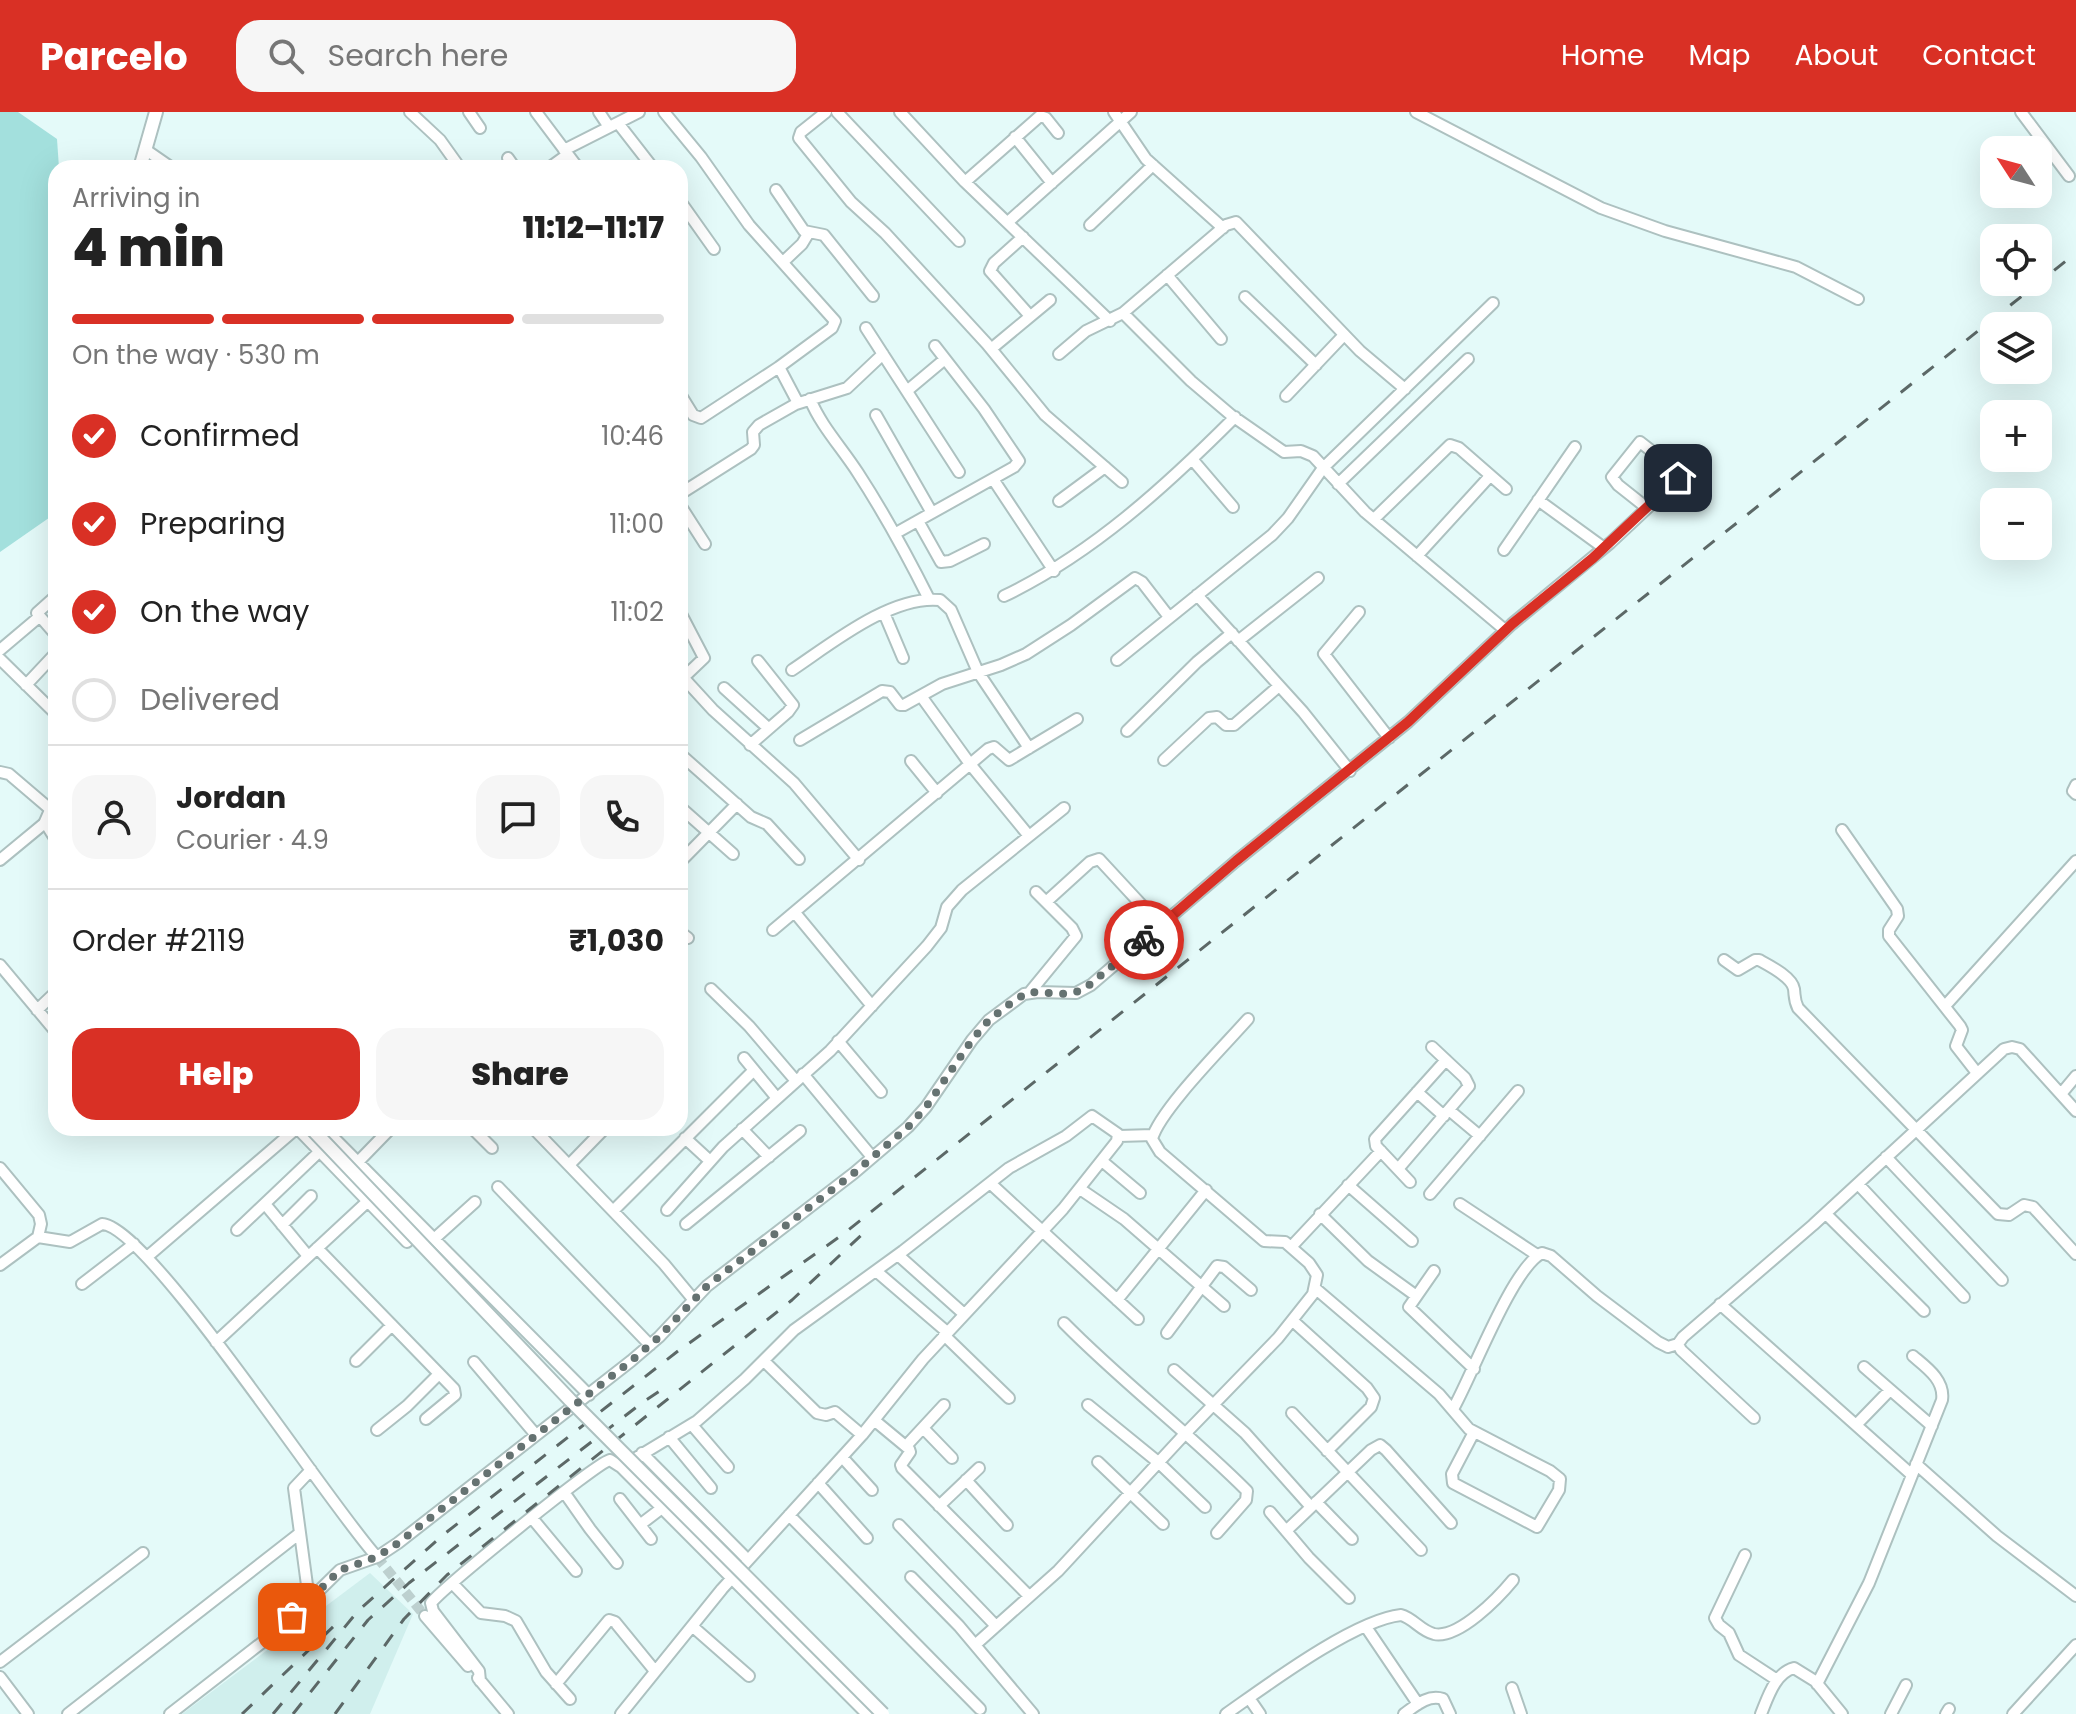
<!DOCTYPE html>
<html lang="en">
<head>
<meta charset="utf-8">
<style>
  :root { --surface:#fff; --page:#f6f6f6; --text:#222; --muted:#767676; --line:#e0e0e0; --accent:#d93025 }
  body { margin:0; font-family:Poppins,sans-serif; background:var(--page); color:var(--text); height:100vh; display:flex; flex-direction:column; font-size:30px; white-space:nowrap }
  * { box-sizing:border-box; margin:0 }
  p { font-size:26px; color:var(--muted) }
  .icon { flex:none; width:44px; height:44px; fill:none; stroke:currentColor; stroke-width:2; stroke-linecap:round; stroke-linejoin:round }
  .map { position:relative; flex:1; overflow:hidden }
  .side { position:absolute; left:48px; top:48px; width:640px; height:976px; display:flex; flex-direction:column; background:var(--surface); border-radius:24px; box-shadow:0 8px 32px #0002 }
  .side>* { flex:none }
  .needle { width:52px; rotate:306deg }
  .controls { position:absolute; left:1980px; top:24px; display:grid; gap:16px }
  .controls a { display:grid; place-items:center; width:72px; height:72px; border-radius:16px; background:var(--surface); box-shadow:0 8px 32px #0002; font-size:40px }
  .pin { position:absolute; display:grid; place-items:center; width:68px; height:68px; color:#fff; margin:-34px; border-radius:16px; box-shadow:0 4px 12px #0006 }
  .courier { position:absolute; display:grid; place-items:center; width:80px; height:80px; margin:-40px; border:6px solid #d93025; border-radius:50%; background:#fff; color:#222; box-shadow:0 2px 10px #0007 }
  .headline em { font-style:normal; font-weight:800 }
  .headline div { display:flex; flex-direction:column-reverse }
  .headline { display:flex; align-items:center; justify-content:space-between; height:136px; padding:0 24px }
  h1 { font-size:52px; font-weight:800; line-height:60px }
  .bar { display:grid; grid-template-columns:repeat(4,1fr); gap:12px 8px; align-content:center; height:96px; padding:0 24px }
  .bar i { height:10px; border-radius:6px; background:var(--line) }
  .bar .active { background:var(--accent) }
  .bar p { grid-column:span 4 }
  .line { display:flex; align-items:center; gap:20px; padding:0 24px; border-top:2px solid var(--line) }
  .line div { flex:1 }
  .round { display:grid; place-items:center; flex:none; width:84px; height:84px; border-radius:24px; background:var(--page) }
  ol { padding:0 24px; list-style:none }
  li { display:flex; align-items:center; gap:24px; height:88px }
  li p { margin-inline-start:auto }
  li .icon { padding:8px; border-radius:50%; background:var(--accent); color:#fff; stroke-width:4 }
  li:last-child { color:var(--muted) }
  li i { width:44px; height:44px; border:4px solid var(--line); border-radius:50% }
  .button { display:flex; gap:16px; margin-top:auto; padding:16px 24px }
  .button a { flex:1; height:92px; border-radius:24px; background:var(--accent); color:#fff; font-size:32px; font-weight:800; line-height:92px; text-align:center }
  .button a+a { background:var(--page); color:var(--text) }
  header { display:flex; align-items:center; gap:48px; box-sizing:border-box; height:112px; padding:0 40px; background:var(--accent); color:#fff }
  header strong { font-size:38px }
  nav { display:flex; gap:44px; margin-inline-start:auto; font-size:28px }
  .search { width:560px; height:72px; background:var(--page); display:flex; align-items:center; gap:20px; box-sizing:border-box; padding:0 28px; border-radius:24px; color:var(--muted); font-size:30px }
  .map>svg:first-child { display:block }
</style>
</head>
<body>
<header>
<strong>Parcelo</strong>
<div class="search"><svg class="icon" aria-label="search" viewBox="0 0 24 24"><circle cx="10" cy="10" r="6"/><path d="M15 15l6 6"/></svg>Search here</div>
<nav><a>Home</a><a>Map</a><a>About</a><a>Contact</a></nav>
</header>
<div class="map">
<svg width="2076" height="1602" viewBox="0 0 2076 1602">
  <rect width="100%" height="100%" fill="#e4faf9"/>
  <path fill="#d0efed" d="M370,1461L413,1502L370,1602H182Z"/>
  <path fill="#a3e0dd" d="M0,0H18L57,27L59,56H56V401L0,440Z"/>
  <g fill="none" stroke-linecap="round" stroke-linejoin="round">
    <path stroke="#bdd0cf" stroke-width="10" stroke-dasharray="10 5" stroke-linecap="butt" d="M377,1445L425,1504"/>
    <defs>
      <path id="minor" d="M410,0L440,28L460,56
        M469,0L480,16
        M536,0L578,56
        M599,0L609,15
        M664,0L701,45L749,113L835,209L832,216L779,255
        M826,0L801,20L799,26L851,90L885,121L987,232L1045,303L1122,370
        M837,0L959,129
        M900,0L965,70L1110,209
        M1114,0L1146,47L1223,116
        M1416,0L1601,96L1665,119L1796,155L1858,187
        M2021,0L2069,64
        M618,11L653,56
        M1015,25L1052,71
        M146,38L172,56
        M564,38L639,0
        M508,46L515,56
        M549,56L567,43
        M965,70L1040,4L1046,6L1058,21
        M776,78L804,119L824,123L873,184
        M680,89L714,137
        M1008,110L1131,0
        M1090,113L1153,53
        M1023,125L994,151L990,159L1030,204
        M783,150L802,132L808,122
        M1167,163L1221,227
        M1245,185L1316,253
        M1123,201L1191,269L1231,303L1284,340L1301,339L1313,344L1365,400L1505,518
        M866,216L959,360
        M991,237L1050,188
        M1059,242L1086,219L1123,201L1226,113L1236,110L1360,239L1405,277
        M908,278L945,247
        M680,282L693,303L701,306L779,255L798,291
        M1286,284L1344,223
        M810,287C821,314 842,336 858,361C884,401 907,443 929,487
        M876,303L932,401
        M1192,347L1233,395
        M993,367L1054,459
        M1338,372L1468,247
        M680,382L751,337L754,333L753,320L759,313L796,292L847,276L883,242
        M1538,388L1604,436
        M1059,389L1105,355
        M680,393L705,432
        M1374,407L1450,333L1459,336L1506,377
        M918,409L941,450L950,449L984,432
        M896,421L1014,355L1019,349L984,297L935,234
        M1504,438L1575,335
        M1417,444L1490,364
        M1197,483L1303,600L1350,659
        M56,484L37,501L56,523
        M1004,484C1092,442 1166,374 1235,305
        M680,500L704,546L683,566
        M1359,500L1324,542L1389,626
        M884,501L903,546
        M1238,529L1318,466
        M0,538L39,505
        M0,547L56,602
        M1117,548L1272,423L1288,406L1323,356L1493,191
        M792,558C831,532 891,483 940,488L951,498L978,560L1029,636
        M680,562L713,598L794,671L859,748
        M26,573L56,541
        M724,576L768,616
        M921,584L970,652L1029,724
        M1127,619L1197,550L1232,521
        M800,628L882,579L890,580L900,593H904L942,572L1001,553L1026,542L1071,513L1135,466L1142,470L1169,505
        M750,633L788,600L793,593L758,549
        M680,642L751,705L767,712L799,747
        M1164,648L1209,606L1217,605L1226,613H1234L1279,574
        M911,649L937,681
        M0,660L9,662L50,697
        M2076,673L2073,679L2076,682
        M680,695L733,742
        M1842,718L1897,797L1898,804L1889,818V824L1960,914L1962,918L1956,934L1977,961
        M0,748L46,710L56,706
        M680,750L737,692
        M1046,790L1090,750L1099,747L1161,814
        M796,802L872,894
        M773,818L988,637L994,635L1009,648L1077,607
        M680,820L688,826
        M1724,848L1738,858L1755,848H1759C1770,854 1792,865 1794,877C1795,885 1794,888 1798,896L1998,1102L2009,1103L2024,1093L2033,1095L2076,1142
        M0,853L56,920
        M711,877L749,914L796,969
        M1030,880L1076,824L1072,816L1036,780
        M1945,894L2076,749
        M37,898L56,880
        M838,929L881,980
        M744,946L776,985
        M803,962L872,1045
        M1417,980L1444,1004
        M2061,982L2076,964
        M1449,998L1480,1024
        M297,1016L407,1130
        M324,1016L589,1283
        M472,1016L492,1036
        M533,1016L664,1152L693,1187
        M742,1017L769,1045
        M1119,1024L1153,1023
        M685,1026L710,1049
        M1886,1045L2002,1168
        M1102,1049L1140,1081
        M358,1050L391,1016
        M569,1053L605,1016
        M0,1056L39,1103L41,1112L38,1125
        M1398,1057L1469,974L1465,966L1432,935
        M1410,1070L1376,1034L1375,1027L1446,948
        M990,1071L1138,1207
        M1858,1072L1964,1185
        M1348,1073L1412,1129
        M498,1075L650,1233
        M1080,1077L1124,1107L1224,1194
        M1430,1082L1518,979
        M265,1092L308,1144
        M1460,1092L1537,1143
        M667,1098L723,1035L830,939L927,834L941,816L947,795L962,778L1064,696
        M613,1099L754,958
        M1320,1102L1368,1149L1415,1183
        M1826,1102L1924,1199
        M686,1112L800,1019
        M282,1113L311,1084
        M237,1118L319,1040
        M434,1127L475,1090
        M1291,1135L1381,1039
        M317,1136L454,1277L455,1283L426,1307
        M898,1143L964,1202
        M147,1145L297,1016
        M0,1153L38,1125L70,1130L102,1112C149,1114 331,1396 377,1445
        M876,1159L947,1220
        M1434,1159L1409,1195L1474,1257
        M82,1172L134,1132
        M1316,1177L1439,1282L1469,1317L1550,1359L1560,1367L1559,1378L1537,1415L1453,1371L1452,1362L1474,1320
        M1117,1188L1206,1078
        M1720,1192L1912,1363
        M1293,1209L1367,1276L1374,1286L1371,1295L1327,1339
        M1064,1211C1122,1270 1188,1320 1247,1379L1246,1388L1217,1421
        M1167,1221L1217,1154L1224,1155L1251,1178
        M944,1223L1009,1286
        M216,1230L367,1090
        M356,1249L392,1213
        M764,1249L817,1301L826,1303L835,1300L862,1323
        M474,1250L536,1323
        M1864,1255L1932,1314
        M1174,1258L1245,1321L1311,1395
        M1088,1293L1158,1350L1205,1395
        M1453,1297C1472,1264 1512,1156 1542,1141L1551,1144L1597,1184L1658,1230L1668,1235L1678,1232
        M1292,1301L1421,1438
        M1754,1306L1681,1238L1678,1232L1683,1225L1813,1113L2004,937L2012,935L2020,937L2076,999
        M874,1308L909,1337L910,1340L901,1353L902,1356L1029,1484
        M692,1313L728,1355
        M1856,1313L1890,1278
        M923,1316L952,1346
        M377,1318L407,1294L439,1262
        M669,1325L711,1376
        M906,1334L944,1293
        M642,1341L748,1448
        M842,1345L872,1378
        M1098,1350L1163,1412
        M1916,1352L1997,1424L2076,1484
        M621,1355L697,1309L745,1267L794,1218L903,1139L1009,1056L1066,1024L1092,1004L1118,1022L1117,1029L1063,1097L923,1247L862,1323L722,1477L621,1602
        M966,1368L1007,1413
        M818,1371L867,1426
        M564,1380L590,1417L617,1451
        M620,1387L651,1427
        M1316,1390L1352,1427
        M939,1394L979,1356
        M1270,1400L1309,1446L1349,1486
        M789,1403L980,1597
        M532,1406L576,1459
        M641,1412L662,1396
        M899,1413L996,1514
        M1286,1419L1371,1338L1380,1333L1386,1338L1451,1411
        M1745,1443L1715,1506L1719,1513L1729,1521L1739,1543L1777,1568
        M911,1465L959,1514L1033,1602
        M453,1472L481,1501L505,1504L516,1509L546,1560L570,1587
        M309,1488L294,1376L311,1358
        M425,1504L468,1554
        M692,1514L749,1564
        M1366,1515L1418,1592
        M975,1533L1058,1459L1182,1325L1278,1226L1313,1182L1317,1163L1309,1151L1285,1130L1264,1129L1160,1040L1152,1027C1159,999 1226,932 1248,907
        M0,1550L143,1441
        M0,1565L28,1602
        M478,1566L508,1602
        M480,1569L479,1559L433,1499L431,1491C444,1475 597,1350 610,1348L621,1355L867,1602
        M556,1572L609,1508L615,1510L655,1559
        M1817,1572L1869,1471L1942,1288C1945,1268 1926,1255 1913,1244
        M1512,1576L1521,1602
        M1249,1586L1260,1602
        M68,1602L300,1421
        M170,1602L282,1515L340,1458L377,1445L398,1431L631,1249L659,1225L707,1174L854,1061L908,1015L926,995L972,928L989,908L1024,882L1038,880L1076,881L1091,873L1236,749L1408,610L1512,512L1610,431L1674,371L1678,362L1676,358L1640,330L1612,365L1618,373L1647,396
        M1226,1602C1266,1574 1354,1508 1401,1503C1413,1506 1421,1519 1434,1522C1459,1527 1499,1485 1513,1468
        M1404,1602C1415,1594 1428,1582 1443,1587L1450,1602
        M1761,1602C1768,1585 1775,1561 1794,1556L1815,1569L1842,1602
        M1891,1602L1906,1573
        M1946,1602L1949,1597
        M2013,1602L2076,1533"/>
      <path id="tertiary" d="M140,56L156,0
        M56,687L46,710L56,726"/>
    </defs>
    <use href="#minor" stroke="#adc1c0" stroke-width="14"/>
    <use href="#tertiary" stroke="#adc1c0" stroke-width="16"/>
    <use href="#minor" stroke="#fff" stroke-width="10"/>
    <use href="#tertiary" stroke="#fff" stroke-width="12"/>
    <path stroke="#5c6867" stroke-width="3" stroke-dasharray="14 14" stroke-linecap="butt" d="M242,1602L336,1512
      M273,1602L358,1499L443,1423L678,1239L842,1123L2076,141
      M293,1602L368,1508L409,1471L643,1290L670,1272
      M335,1602L404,1507L447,1463L792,1188L870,1115"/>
    <defs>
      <path id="tertiary-bridge" d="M311,1016L570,1288L883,1602"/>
    </defs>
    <use href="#tertiary-bridge" stroke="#adc1c0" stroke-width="16" stroke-linecap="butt"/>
    <use href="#tertiary-bridge" stroke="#fff" stroke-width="12"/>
  </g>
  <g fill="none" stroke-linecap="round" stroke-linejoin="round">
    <path stroke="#657271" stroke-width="8" stroke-dasharray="0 14.4" d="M292,1505L340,1458L377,1445L398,1431L631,1249L659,1225L707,1174L854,1061L908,1015L926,995L972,928L989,908L1016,887L1030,880L1067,882L1083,878L1144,828"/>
    <path stroke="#d93025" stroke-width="10" d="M1144,828L1236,749L1408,610L1512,512L1593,446L1678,366"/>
  </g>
</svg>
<div class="controls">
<a><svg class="needle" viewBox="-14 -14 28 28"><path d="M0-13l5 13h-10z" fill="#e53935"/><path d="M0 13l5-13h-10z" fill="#767676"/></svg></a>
<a><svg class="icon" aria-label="locate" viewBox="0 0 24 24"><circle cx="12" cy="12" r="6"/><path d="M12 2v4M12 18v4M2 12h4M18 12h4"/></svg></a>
<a><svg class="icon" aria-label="layers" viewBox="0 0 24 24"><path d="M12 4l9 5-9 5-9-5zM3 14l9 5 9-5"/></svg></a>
<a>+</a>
<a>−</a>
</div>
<div class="pin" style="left:292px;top:1505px;background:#ea580c"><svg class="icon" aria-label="bag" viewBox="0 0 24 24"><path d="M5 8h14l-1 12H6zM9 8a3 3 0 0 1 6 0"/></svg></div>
<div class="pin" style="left:1678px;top:366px;background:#1f2937"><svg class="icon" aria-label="home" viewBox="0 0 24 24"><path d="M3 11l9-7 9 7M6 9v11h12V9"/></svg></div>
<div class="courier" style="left:1144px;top:828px"><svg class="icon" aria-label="bike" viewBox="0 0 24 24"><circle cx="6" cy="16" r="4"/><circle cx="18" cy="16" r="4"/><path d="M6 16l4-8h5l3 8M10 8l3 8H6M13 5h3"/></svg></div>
<section class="side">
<div class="headline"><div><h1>4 min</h1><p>Arriving in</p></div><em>11:12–11:17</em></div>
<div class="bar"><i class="active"></i><i class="active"></i><i class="active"></i><i></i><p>On the way · 530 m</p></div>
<ol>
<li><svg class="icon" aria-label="check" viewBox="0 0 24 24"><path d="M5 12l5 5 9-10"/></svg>Confirmed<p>10:46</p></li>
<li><svg class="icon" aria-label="check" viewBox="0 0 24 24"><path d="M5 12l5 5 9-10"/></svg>Preparing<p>11:00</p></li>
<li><svg class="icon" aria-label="check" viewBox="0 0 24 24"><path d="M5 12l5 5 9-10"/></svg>On the way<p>11:02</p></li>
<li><i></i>Delivered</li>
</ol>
<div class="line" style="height:144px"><a class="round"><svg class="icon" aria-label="person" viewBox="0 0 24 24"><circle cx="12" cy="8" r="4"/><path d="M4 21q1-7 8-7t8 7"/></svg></a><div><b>Jordan</b><p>Courier · 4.9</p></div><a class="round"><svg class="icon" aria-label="chat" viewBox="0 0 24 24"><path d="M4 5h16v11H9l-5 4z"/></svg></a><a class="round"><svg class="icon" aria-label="phone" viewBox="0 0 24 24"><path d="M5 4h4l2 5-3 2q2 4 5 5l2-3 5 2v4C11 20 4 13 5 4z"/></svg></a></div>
<div class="line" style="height:104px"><div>Order #2119</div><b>₹1,030</b></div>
<div class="button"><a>Help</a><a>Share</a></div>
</section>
</div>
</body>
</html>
